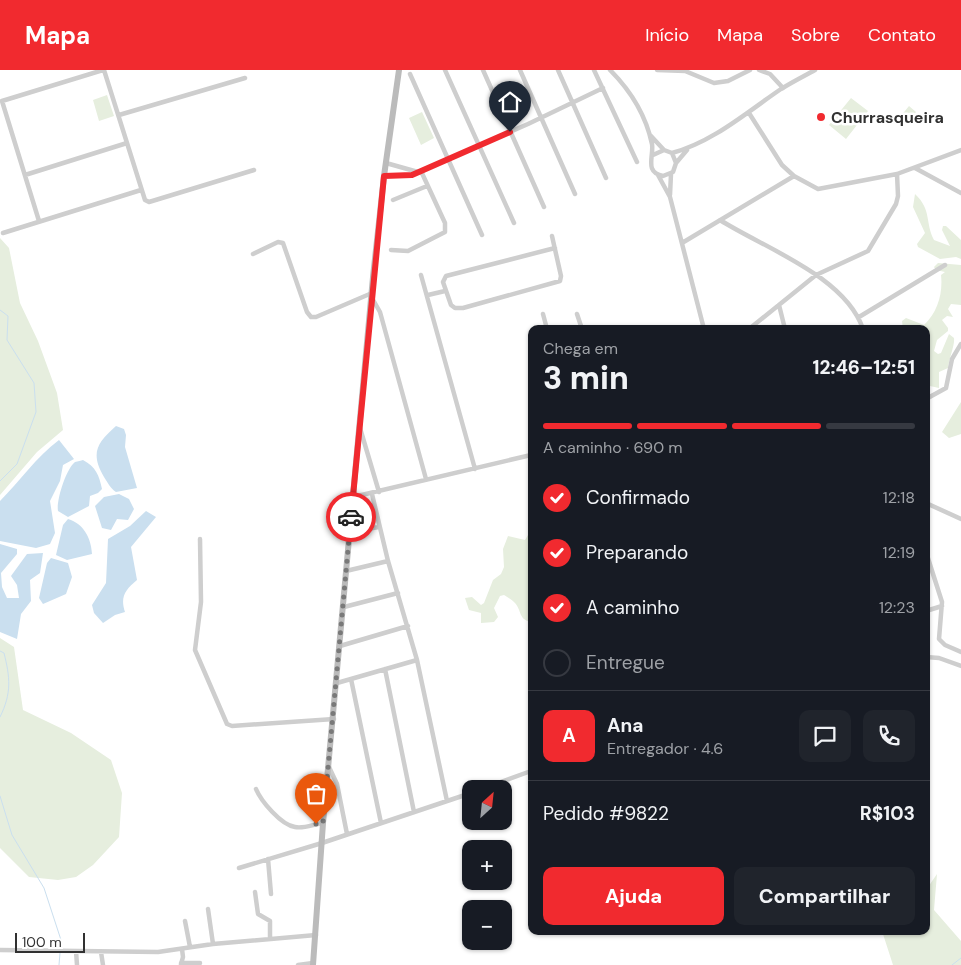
<!DOCTYPE html>
<html lang="pt">
<head>
<meta charset="utf-8">
<style>
  :root { --surface:#171b24; --page:#20242c; --text:#f1f3f6; --muted:#9ea1a6; --line:#363941; --accent:#f12a2f }
  body { margin:0; font-family:"DM Sans",sans-serif; background:var(--page); color:var(--text); height:100vh; display:flex; flex-direction:column; font-size:19px; white-space:nowrap }
  * { box-sizing:border-box; margin:0 }
  p { font-size:16px; color:var(--muted) }
  .icon { flex:none; width:28px; height:28px; fill:none; stroke:currentColor; stroke-width:2; stroke-linecap:round; stroke-linejoin:round }
  .map { position:relative; flex:1; overflow:hidden }
  .drawer { position:absolute; left:528px; top:255px; width:402px; height:610px; display:flex; flex-direction:column; background:var(--surface); border-radius:10px; box-shadow:0 1px 4px #0004 }
  .drawer>* { flex:none }
  .needle { width:32px; rotate:27deg }
  .tools { position:absolute; left:462px; top:710px; display:grid; gap:10px }
  .tools a { display:grid; place-items:center; width:50px; height:50px; border-radius:10px; background:var(--surface); box-shadow:0 1px 4px #0004; font-size:25px }
  .scale { position:absolute; left:15px; bottom:12px; width:70px; box-sizing:border-box; padding-left:5px; border:2px solid #313131; border-top:0; font-size:14px; line-height:18px; white-space:nowrap; color:#313131; -webkit-text-stroke:4px #fff; paint-order:stroke }
  .pin { position:absolute; display:grid; place-items:center; width:42px; height:42px; color:#fff; margin:-51px -21px; border-radius:50% 50% 50% 0; rotate:-45deg; box-shadow:0 0 5px #0007 }
  .pin .icon { rotate:45deg }
  .courier { position:absolute; display:grid; place-items:center; width:50px; height:50px; margin:-25px; border:4px solid #f12a2f; border-radius:50%; background:#fff; color:#222; box-shadow:0 1px 6px #0007 }
  .headline em { font-style:normal; font-weight:800 }
  .headline div { display:flex; flex-direction:column-reverse }
  .headline { display:flex; align-items:center; justify-content:space-between; height:85px; padding:0 15px }
  h1 { font-size:32px; font-weight:800; line-height:38px }
  .bar { display:grid; grid-template-columns:repeat(4,1fr); gap:8px 5px; align-content:center; height:60px; padding:0 15px }
  .bar i { height:6px; border-radius:4px; background:var(--line) }
  .bar .current { background:var(--accent) }
  .bar p { grid-column:span 4 }
  .line { display:flex; align-items:center; gap:12px; padding:0 15px; border-top:1px solid var(--line) }
  .line div { flex:1 }
  .round { display:grid; place-items:center; flex:none; width:52px; height:52px; border-radius:10px; background:var(--page) }
  ol { padding:0 15px; list-style:none }
  li { display:flex; align-items:center; gap:15px; height:55px }
  li p { margin-inline-start:auto }
  li .icon { padding:5px; border-radius:50%; background:var(--accent); color:#fff; stroke-width:4 }
  li:last-child { color:var(--muted) }
  li i { width:28px; height:28px; border:2px solid var(--line); border-radius:50% }
  .cta { display:flex; gap:10px; margin-top:auto; padding:10px 15px }
  .cta a { flex:1; height:58px; border-radius:10px; background:var(--accent); color:#fff; font-size:20px; font-weight:800; line-height:58px; text-align:center }
  .cta a+a { background:var(--page); color:var(--text) }
  header { display:flex; align-items:center; gap:30px; box-sizing:border-box; height:70px; padding:0 25px; background:var(--accent); color:#fff }
  header strong { font-size:24px }
  nav { display:flex; gap:28px; margin-inline-start:auto; font-size:18px }
  .map>svg:first-child { display:block }
</style>
</head>
<body>
<header>
<strong>Mapa</strong>
<nav><a>Início</a><a>Mapa</a><a>Sobre</a><a>Contato</a></nav>
</header>
<div class="map">
<svg width="961" height="895" viewBox="0 0 961 895">
  <rect width="100%" height="100%" fill="#fff"/>
  <path fill="#e6eede" d="M107,25L114,46L99,51L93,30Z
    M851,28L868,41L846,69L829,55Z
    M909,36L916,42L907,53L900,47Z
    M422,42L434,68L421,75L409,48Z
    M915,124C932,140 925,153 934,170L950,176L942,160L943,156H946L961,170V189L956,187L940,189L918,177L917,174L925,163L913,137Z
    M0,168L9,178L20,233L38,271L57,323L63,360L37,382L0,425Z
    M938,193L961,195V235L951,234L948,239L953,247L947,246L942,250L948,258V261L937,270L934,281L938,284L941,283L949,264L954,268C955,275 949,288 948,298L939,302V318L930,316L926,325V259H903L902,251L906,248L924,255C938,242 943,223 941,205L945,202L936,200L934,197Z
    M961,332V364L949,368L942,362Z
    M531,460V552C518,549 522,541 515,533C512,530 507,527 504,525L500,526L494,538L498,547L494,552L481,553V543L469,540L465,528L472,527L481,535L484,533L493,510L501,504L504,497L503,479L508,466L525,470Z
    M0,568L14,577L23,640L71,663L111,690L122,723L119,767L93,795L76,807L58,810L29,807L0,778Z
    M937,804L934,840L961,871V895H893L882,861H926V820Z"/>
  <path fill="#cadfef" d="M116,356L124,359L126,365L125,377L137,418L116,422C110,418 108,413 104,407C90,383 97,373 116,356Z
    M59,370L74,389L63,395L60,411L50,431L55,463L50,474L36,478L0,471V431C20,411 36,387 59,370Z
    M83,390C96,397 99,405 102,419L98,423L90,426L89,436L68,447L58,441C56,431 66,399 75,392C78,391 81,391 83,390Z
    M119,424L129,429L134,439L128,450L117,449L111,460L102,458L95,436L104,427Z
    M146,441L156,447L131,477L137,510C125,520 120,527 125,542L115,545L103,553L94,543L92,535L106,513L108,469L130,456Z
    M68,449C84,454 91,468 92,484L67,490L56,485L63,455Z
    M0,474L17,479V484L1,503L2,517L7,528H19L17,515L11,506L27,484L43,483L40,503L30,510L31,531L21,544L17,569L0,562Z
    M51,488L68,493L72,507L66,524L43,534L39,528L47,493Z"/>
  <g fill="none" stroke-linecap="round" stroke-linejoin="round">
    <path stroke="#cadfef" stroke-width="1" d="M0,240L8,246L7,270L34,313L36,342L17,394L0,411
      M0,581L4,583C10,607 12,623 0,647
      M0,726L12,765L44,818L61,870V879
      M59,895L60,883
      M952,895L961,888"/>
    <path stroke="#cecece" stroke-width="4.5" d="M104,0L145,130L149,132L254,100
      M445,0L514,153
      M483,0L544,137
      M520,0L575,124
      M558,0L606,108
      M594,0L637,92
      M610,0C630,20 646,46 652,74C654,87 644,102 663,106L673,102L676,93L672,83L664,80L653,85
      M657,0L685,1L714,13L728,11L750,0
      M759,0L770,4L783,18
      M410,4L482,165
      M749,43L782,95L794,106L818,119L897,104L961,80
      M119,45L245,8
      M651,66L664,80
      M672,83C713,72 747,42 781,19C792,12 804,6 815,0
      M386,93L418,102
      M676,93L687,80
      M915,98L961,123
      M25,105L127,73
      M658,105L670,127L704,259
      M384,106L412,105L528,54L603,18
      M670,125L671,104
      M393,130L427,116
      M720,150C764,178 845,206 863,259
      M39,151L2,31L103,0
      M3,163L141,120
      M552,166L561,206L560,211L463,238H455L451,235L443,212L446,206L555,178
      M682,173L794,106
      M391,180L408,181L445,162V153L421,101
      M253,184L278,172L283,173L307,242L311,247H316L372,223
      M421,205L475,399
      M428,225L445,221
      M372,228L380,242L426,409
      M779,235L785,259
      M543,244L547,259
      M577,244L582,259
      M859,247L945,195
      M749,259L816,205L868,181L896,134L898,126L897,104
      M926,329L946,318L952,289L961,274
      M360,358L379,422
      M372,424L388,491L417,590L447,731
      M353,427L531,385
      M926,433L961,449
      M349,462L379,457
      M200,469L201,532L195,580L227,654L232,656L334,649
      M926,482L942,532L939,569L945,575L961,582
      M346,501L388,491
      M344,537L398,523
      M926,541L942,536
      M340,576L408,556
      M926,587L939,588L961,596
      M385,599L414,742
      M351,609L381,753
      M337,613L417,590
      M329,697L337,714L347,764
      M256,719C261,731 281,755 295,757C304,759 314,754 323,753
      M482,719L531,701
      M268,789L271,824
      M239,798L322,773L471,723
      M255,822L258,844L270,851V869
      M208,839L213,874
      M185,851L190,877
      M0,880L158,882L213,874L316,865
      M76,881L77,895
      M101,882L103,895
      M181,893H200
      M181,894L183,887L182,879
      M298,895L313,893"/>
    <path stroke="#bbb" stroke-width="6" d="M313,895L323,753L373,207L384,106L399,0"/>
  </g>
  <g fill="none" stroke-linecap="round" stroke-linejoin="round">
    <path stroke="#797979" stroke-width="5" stroke-dasharray="0 9" d="M316,754L323,753L351,447"/>
    <path stroke="#f12a2f" stroke-width="6" d="M351,447L384,106L412,105L510,62"/>
  </g>
  <circle fill="#f12a2f" stroke="#fff" stroke-width="2" cx="821" cy="47" r="5"/>
  <g text-anchor="middle" stroke-width="5" stroke-linejoin="round" paint-order="stroke">
    <g font-size="16" font-weight="bold" fill="#313131" stroke="#fff" text-anchor="start">
      <text x="831" y="53">Churrasqueira</text>
    </g>
  </g>
</svg>
<div class="tools">
<a><svg class="needle" viewBox="-14 -14 28 28"><path d="M0-13l5 13h-10z" fill="#e53935"/><path d="M0 13l5-13h-10z" fill="#9ea1a6"/></svg></a>
<a>+</a>
<a>−</a>
</div>
<div class="scale">100 m</div>
<div class="pin" style="left:316px;top:754px;background:#ea580c"><svg class="icon" aria-label="bag" viewBox="0 0 24 24"><path d="M5 8h14l-1 12H6zM9 8a3 3 0 0 1 6 0"/></svg></div>
<div class="pin" style="left:510px;top:62px;background:#1f2937"><svg class="icon" aria-label="home" viewBox="0 0 24 24"><path d="M3 11l9-7 9 7M6 9v11h12V9"/></svg></div>
<div class="courier" style="left:351px;top:447px"><svg class="icon" aria-label="car" viewBox="0 0 24 24"><path d="M5 17H2v-5l4-1 3-4h7l3 4 3 1v5h-3M9 17h6M6 11h13"/><circle cx="7" cy="17" r="2"/><circle cx="17" cy="17" r="2"/></svg></div>
<section class="drawer">
<div class="headline"><div><h1>3 min</h1><p>Chega em</p></div><em>12:46–12:51</em></div>
<div class="bar"><i class="current"></i><i class="current"></i><i class="current"></i><i></i><p>A caminho · 690 m</p></div>
<ol>
<li><svg class="icon" aria-label="check" viewBox="0 0 24 24"><path d="M5 12l5 5 9-10"/></svg>Confirmado<p>12:18</p></li>
<li><svg class="icon" aria-label="check" viewBox="0 0 24 24"><path d="M5 12l5 5 9-10"/></svg>Preparando<p>12:19</p></li>
<li><svg class="icon" aria-label="check" viewBox="0 0 24 24"><path d="M5 12l5 5 9-10"/></svg>A caminho<p>12:23</p></li>
<li><i></i>Entregue</li>
</ol>
<div class="line" style="height:90px"><b class="round" style="background:var(--accent);color:#fff">A</b><div><b>Ana</b><p>Entregador · 4.6</p></div><a class="round"><svg class="icon" aria-label="chat" viewBox="0 0 24 24"><path d="M4 5h16v11H9l-5 4z"/></svg></a><a class="round"><svg class="icon" aria-label="phone" viewBox="0 0 24 24"><path d="M5 4h4l2 5-3 2q2 4 5 5l2-3 5 2v4C11 20 4 13 5 4z"/></svg></a></div>
<div class="line" style="height:65px"><div>Pedido #9822</div><b>R$103</b></div>
<div class="cta"><a>Ajuda</a><a>Compartilhar</a></div>
</section>
</div>
</body>
</html>
